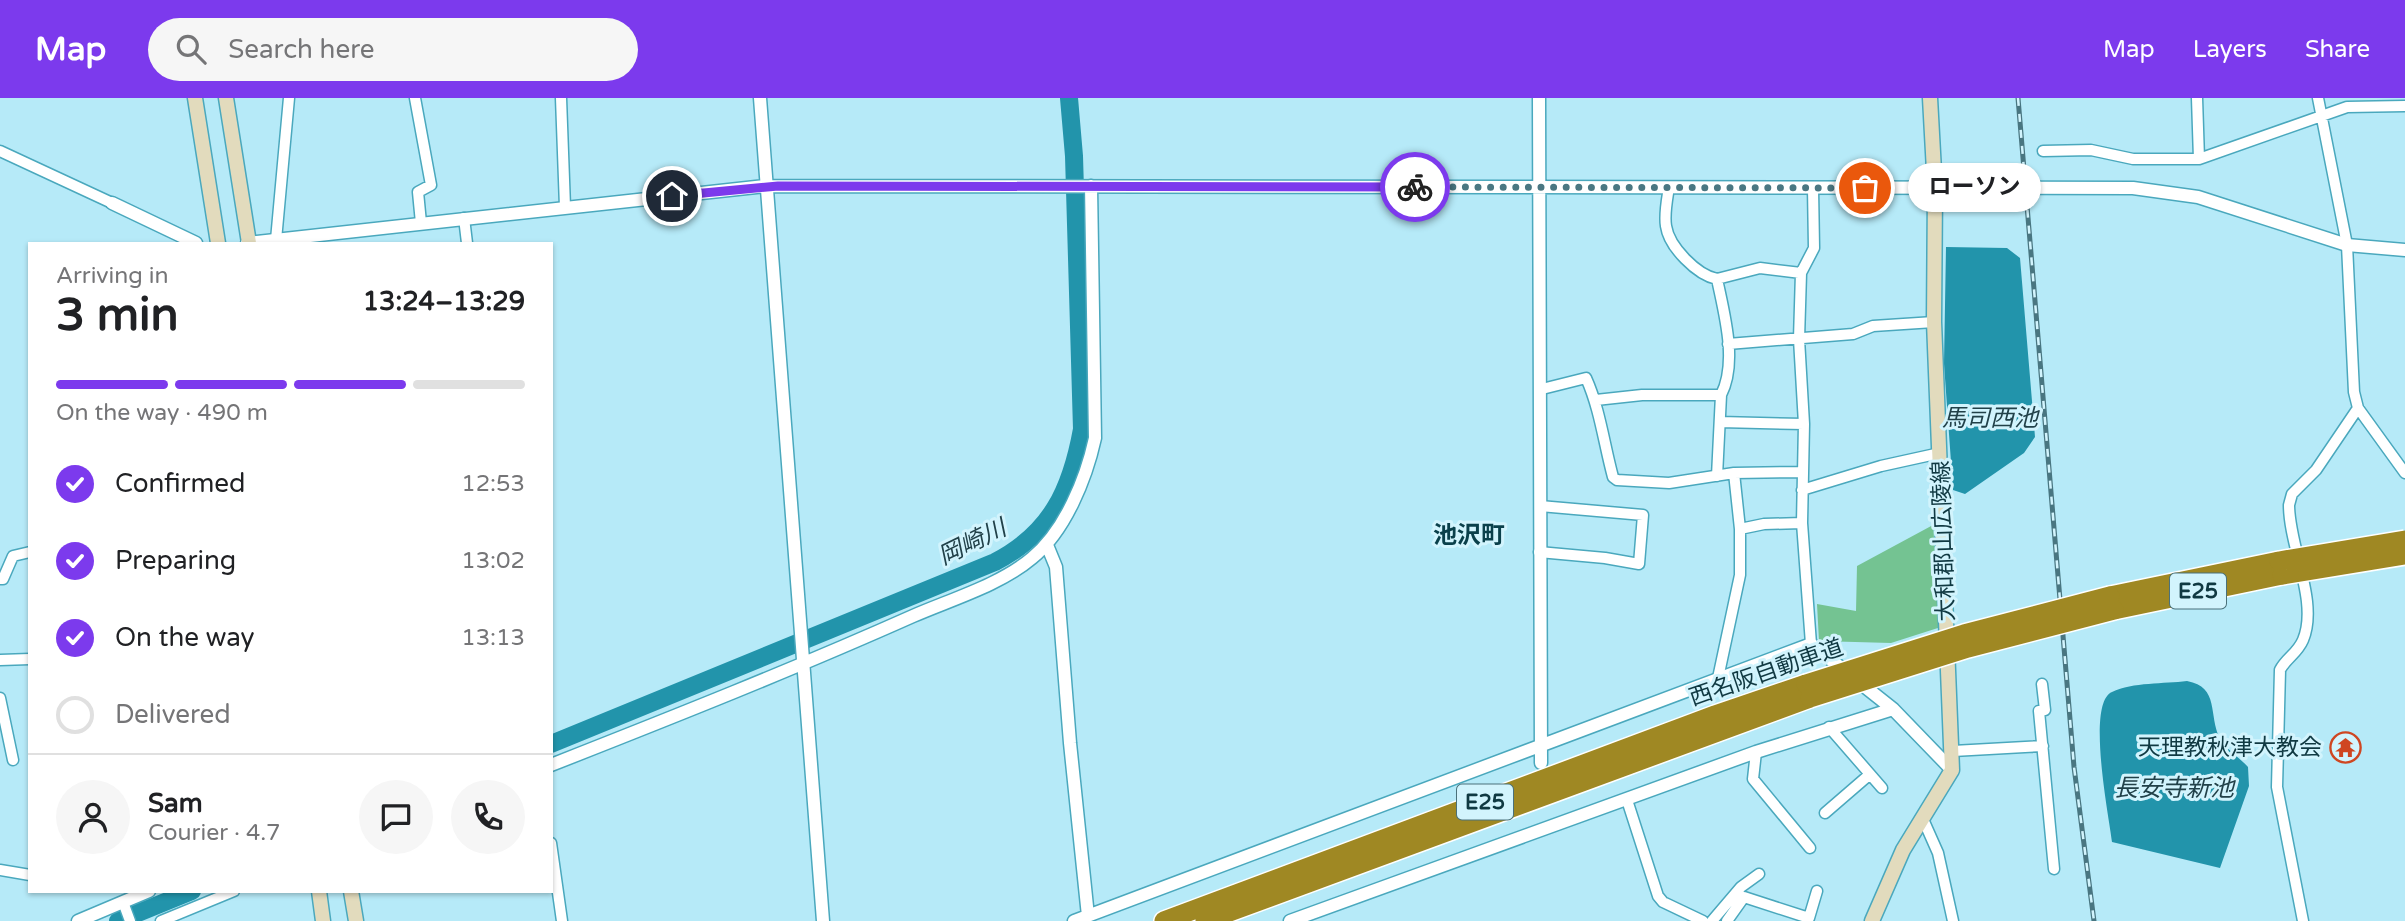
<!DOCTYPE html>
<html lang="en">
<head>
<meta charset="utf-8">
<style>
  :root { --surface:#fff; --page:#f6f6f6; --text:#202124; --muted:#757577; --line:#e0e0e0; --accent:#7c3aed }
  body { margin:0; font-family:"Varela Round","Noto Sans JP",sans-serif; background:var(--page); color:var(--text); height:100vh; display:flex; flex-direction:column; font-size:26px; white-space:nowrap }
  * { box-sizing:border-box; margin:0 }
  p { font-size:23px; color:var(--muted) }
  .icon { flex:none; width:38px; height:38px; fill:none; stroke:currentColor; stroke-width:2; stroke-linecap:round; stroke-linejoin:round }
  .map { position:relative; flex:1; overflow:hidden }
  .sheet { position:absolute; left:28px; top:144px; width:525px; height:651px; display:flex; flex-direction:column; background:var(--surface); border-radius:0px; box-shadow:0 2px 5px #0004 }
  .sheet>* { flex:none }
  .pin { position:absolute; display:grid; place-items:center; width:60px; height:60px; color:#fff; margin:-30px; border:4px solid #fff; border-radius:50%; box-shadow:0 2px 7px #0007 }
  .courier { position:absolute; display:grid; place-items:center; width:70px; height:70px; margin:-35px; border:5px solid #7c3aed; border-radius:50%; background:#fff; color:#222; box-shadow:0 2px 9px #0007 }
  .bubble { position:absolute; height:49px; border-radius:24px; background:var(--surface); box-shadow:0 2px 5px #0004; font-size:23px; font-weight:700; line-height:49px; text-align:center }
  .headline em { font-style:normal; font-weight:700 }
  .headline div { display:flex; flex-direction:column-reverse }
  .headline { display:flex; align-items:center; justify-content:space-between; height:119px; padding:0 28px }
  h1 { font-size:46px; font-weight:700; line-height:52px }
  .bar { display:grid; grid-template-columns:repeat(4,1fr); gap:10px 7px; align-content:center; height:84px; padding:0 28px }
  .bar i { height:9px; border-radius:5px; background:var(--line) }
  .bar .selected { background:var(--accent) }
  .bar p { grid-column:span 4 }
  .line { display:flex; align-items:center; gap:18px; padding:0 28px; border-top:2px solid var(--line) }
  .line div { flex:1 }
  .round { display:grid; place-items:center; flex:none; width:74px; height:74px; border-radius:37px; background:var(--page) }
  ol { padding:0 28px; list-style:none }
  li { display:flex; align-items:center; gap:21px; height:77px }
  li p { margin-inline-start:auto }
  li .icon { padding:7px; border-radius:50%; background:var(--accent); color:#fff; stroke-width:4 }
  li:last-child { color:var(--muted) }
  li i { width:38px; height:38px; border:4px solid var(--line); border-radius:50% }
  header { display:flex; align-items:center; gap:42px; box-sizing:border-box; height:98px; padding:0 35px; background:var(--accent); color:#fff }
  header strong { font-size:33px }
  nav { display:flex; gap:38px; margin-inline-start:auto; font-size:24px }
  .search { width:490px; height:63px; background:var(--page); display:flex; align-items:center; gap:18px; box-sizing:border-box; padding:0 24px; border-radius:38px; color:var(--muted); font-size:26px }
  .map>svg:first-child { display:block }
</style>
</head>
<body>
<header>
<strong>Map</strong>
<div class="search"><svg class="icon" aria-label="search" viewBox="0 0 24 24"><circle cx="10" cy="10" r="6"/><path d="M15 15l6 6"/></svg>Search here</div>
<nav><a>Map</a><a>Layers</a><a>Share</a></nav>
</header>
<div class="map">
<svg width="2405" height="823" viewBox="0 0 2405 823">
  <rect width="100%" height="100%" fill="#b6eaf8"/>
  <path fill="#74c392" d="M1933,427L1941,529L1891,545L1819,543L1817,506L1856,513L1857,468Z"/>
  <path fill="#2294ab" d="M1946,149L2007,150L2020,160L2035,339L2024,355L1965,396L1953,392L1944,266Z
    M2187,583C2220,589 2208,617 2220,641C2226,651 2240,660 2248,669L2249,688L2220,770L2112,744C2109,718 2086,605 2112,594C2133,584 2164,586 2187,583Z"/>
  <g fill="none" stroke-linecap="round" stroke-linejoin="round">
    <path stroke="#2294ab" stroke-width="18" d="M551,646L995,464C1051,435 1071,392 1082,331L1074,58L1069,0
      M118,823L192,793"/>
    <defs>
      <path id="minor" d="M415,0L431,87L418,94L421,125
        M561,0L565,109
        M2197,0L2199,61
        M2318,0L2347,147L2354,294L2358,310L2405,375
        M0,53L112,105
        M2043,53L2091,52L2133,61H2199L2347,9L2405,8
        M1669,89C1667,102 1664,116 1666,128C1669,149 1697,177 1717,181C1724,215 1738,264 1721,297L1717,378
        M464,120L467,145
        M276,142L289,0
        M1717,181L1760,170L1801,175
        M1728,246L1853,236L1873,228L1934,224
        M1542,291L1586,280C1600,311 1604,346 1613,379L1617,382L1669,385L1734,375L1802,374
        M1596,302L1642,297H1721
        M1720,324L1804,326
        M1802,392L1881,368L1940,355
        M1740,431L1764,426L1802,425
        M1539,454L1605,460L1639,466L1643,417L1540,408
        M0,481H3L13,458L30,454
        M1811,546L1802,425L1804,326L1799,241L1801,175L1814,150L1813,90
        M0,562L30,561
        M1718,580L1740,477V431L1734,375
        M2042,586L2045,612L2039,613L2054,771
        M0,600L13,662
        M1829,629L1882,690
        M1953,653L2043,648
        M1756,654L1753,681L1810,750
        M1627,702L1658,798L1663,804L1703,823
        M1825,715L1869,677
        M1922,719L1938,755L1953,823
        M551,745L562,823
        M0,772L30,777
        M123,804L130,823
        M161,823L234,793
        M1712,823L1741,789L1759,776
        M1727,823L1744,799L1809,820L1817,793
        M2303,823L2277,689L2280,572C2286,560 2297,556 2303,542C2319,504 2289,449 2289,407L2292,396L2316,372L2358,310"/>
      <path id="tertiary" d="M760,0L823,823
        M1539,0L1541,665
        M112,105L196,145
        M247,145L765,88L2133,90L2198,99L2347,147L2405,152
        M1047,447L1056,469L1070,645L1088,818
        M551,667C673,619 794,571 913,518C952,501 1000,487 1032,460C1065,433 1086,381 1095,340L1091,88
        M78,823L149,793
        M1074,823L1811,546L1893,611L1952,672
        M1290,823L1756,654L1893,611"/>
      <path id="secondary" d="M195,0L218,145
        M226,0L249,145
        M319,793L323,823
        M351,793L356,823
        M1872,823L1903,752L1952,672L1934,224L1935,91L1930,0"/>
      <path id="motorway" d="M2110,498L2279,463
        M2114,512L2282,477
        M1164,823L1715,617L1806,586
        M1205,823L1810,600"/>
    </defs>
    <use href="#minor" stroke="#4aa8bd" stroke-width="13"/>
    <use href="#tertiary" stroke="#4aa8bd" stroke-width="15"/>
    <use href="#secondary" stroke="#4aa8bd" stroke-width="17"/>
    <use href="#motorway" stroke="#fff" stroke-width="22"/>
    <use href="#minor" stroke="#fff" stroke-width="10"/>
    <use href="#tertiary" stroke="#fff" stroke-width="12"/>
    <use href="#secondary" stroke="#e2dbbd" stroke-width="14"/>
    <use href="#motorway" stroke="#9f8823" stroke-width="19"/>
    <defs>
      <path id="rail" d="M2018,0L2074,669L2094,823"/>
    </defs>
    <use href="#rail" stroke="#497681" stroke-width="5"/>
    <use href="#rail" stroke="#d2f4fd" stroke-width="2.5" stroke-dasharray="8" stroke-linecap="butt"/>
    <defs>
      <path id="motorway-bridge" d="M2279,463L2405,442
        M2282,477L2405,457
        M1806,586L1964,536L2110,498
        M1810,600L1968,550L2114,512"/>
    </defs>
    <use href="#motorway-bridge" stroke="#fff" stroke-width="22" stroke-linecap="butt"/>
    <use href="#motorway-bridge" stroke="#9f8823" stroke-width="19"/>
  </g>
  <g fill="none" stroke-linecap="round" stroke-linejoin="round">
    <path stroke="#4a7782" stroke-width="7" stroke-dasharray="0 12.6" d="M1415,89L1865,90"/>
    <path stroke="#7c3aed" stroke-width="9" d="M672,98L778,88L1415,89"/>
  </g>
  <defs>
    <symbol id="temple-ring" viewBox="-11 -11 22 22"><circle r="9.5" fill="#d2f4fd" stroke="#cf4621" stroke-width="1.5"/><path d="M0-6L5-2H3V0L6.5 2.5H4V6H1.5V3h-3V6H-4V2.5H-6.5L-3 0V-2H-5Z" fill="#cf4621"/></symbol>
  </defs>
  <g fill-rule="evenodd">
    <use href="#temple-ring" x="2328" y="632" width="35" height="35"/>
  </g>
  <g text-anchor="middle" stroke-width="6" stroke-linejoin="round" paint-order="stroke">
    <g fill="#d2f4fd" stroke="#4a717a" stroke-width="2">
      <rect x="2170" y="475.5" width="56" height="35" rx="5"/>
      <rect x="1457" y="686.5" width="56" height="35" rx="5"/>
    </g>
    <g font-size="21" font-weight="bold" fill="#103942">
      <text x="2198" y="500">E25</text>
      <text x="1485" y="711">E25</text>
    </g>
    <g font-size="23" fill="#103942" stroke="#d2f4fd">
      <text transform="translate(1943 443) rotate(-92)" y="8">大和郡山広陵線</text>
      <text transform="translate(1766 574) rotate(-19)" y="8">西名阪自動車道</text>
    </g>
    <g font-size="23" fill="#103942" stroke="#d2f4fd" text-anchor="end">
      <text x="2322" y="657">天理教秋津大教会</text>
    </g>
    <g font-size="24" font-style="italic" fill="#214149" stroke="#d2f4fd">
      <text x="1990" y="328">馬司西池</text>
      <text transform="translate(972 444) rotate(-26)" y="8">岡崎川</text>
      <text x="2174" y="698">長安寺新池</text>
    </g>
    <g font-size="24" font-weight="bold" fill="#0a404b" stroke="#d2f4fd">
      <text x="1469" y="445">池沢町</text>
    </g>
  </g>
</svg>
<div class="pin" style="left:1865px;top:90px;background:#ea580c"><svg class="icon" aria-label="bag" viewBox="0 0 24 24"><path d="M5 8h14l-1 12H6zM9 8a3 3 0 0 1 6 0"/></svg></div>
<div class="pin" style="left:672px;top:98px;background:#1f2937"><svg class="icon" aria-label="home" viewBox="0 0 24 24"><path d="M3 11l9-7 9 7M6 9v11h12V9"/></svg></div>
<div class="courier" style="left:1415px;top:89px"><svg class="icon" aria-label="bike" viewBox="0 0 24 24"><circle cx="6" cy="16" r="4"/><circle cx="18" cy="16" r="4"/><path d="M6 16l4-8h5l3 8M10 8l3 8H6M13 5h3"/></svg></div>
<div class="bubble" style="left:1908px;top:65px;width:133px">ローソン</div>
<section class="sheet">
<div class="headline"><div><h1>3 min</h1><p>Arriving in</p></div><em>13:24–13:29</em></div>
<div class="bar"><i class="selected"></i><i class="selected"></i><i class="selected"></i><i></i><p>On the way · 490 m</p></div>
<ol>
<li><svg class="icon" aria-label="check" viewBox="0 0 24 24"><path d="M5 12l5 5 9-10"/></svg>Confirmed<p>12:53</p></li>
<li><svg class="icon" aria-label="check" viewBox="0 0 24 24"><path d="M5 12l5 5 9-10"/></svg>Preparing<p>13:02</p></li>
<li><svg class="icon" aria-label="check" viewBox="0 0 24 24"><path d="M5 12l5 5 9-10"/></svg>On the way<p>13:13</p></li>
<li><i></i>Delivered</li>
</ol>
<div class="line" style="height:126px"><a class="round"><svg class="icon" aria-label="person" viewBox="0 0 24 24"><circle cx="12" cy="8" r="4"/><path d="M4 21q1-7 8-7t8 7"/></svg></a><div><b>Sam</b><p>Courier · 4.7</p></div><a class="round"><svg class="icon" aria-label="chat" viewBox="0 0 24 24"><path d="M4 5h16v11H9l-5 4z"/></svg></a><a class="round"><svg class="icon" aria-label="phone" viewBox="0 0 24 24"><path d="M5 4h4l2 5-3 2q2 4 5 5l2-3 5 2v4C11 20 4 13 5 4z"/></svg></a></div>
</section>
</div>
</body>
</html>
